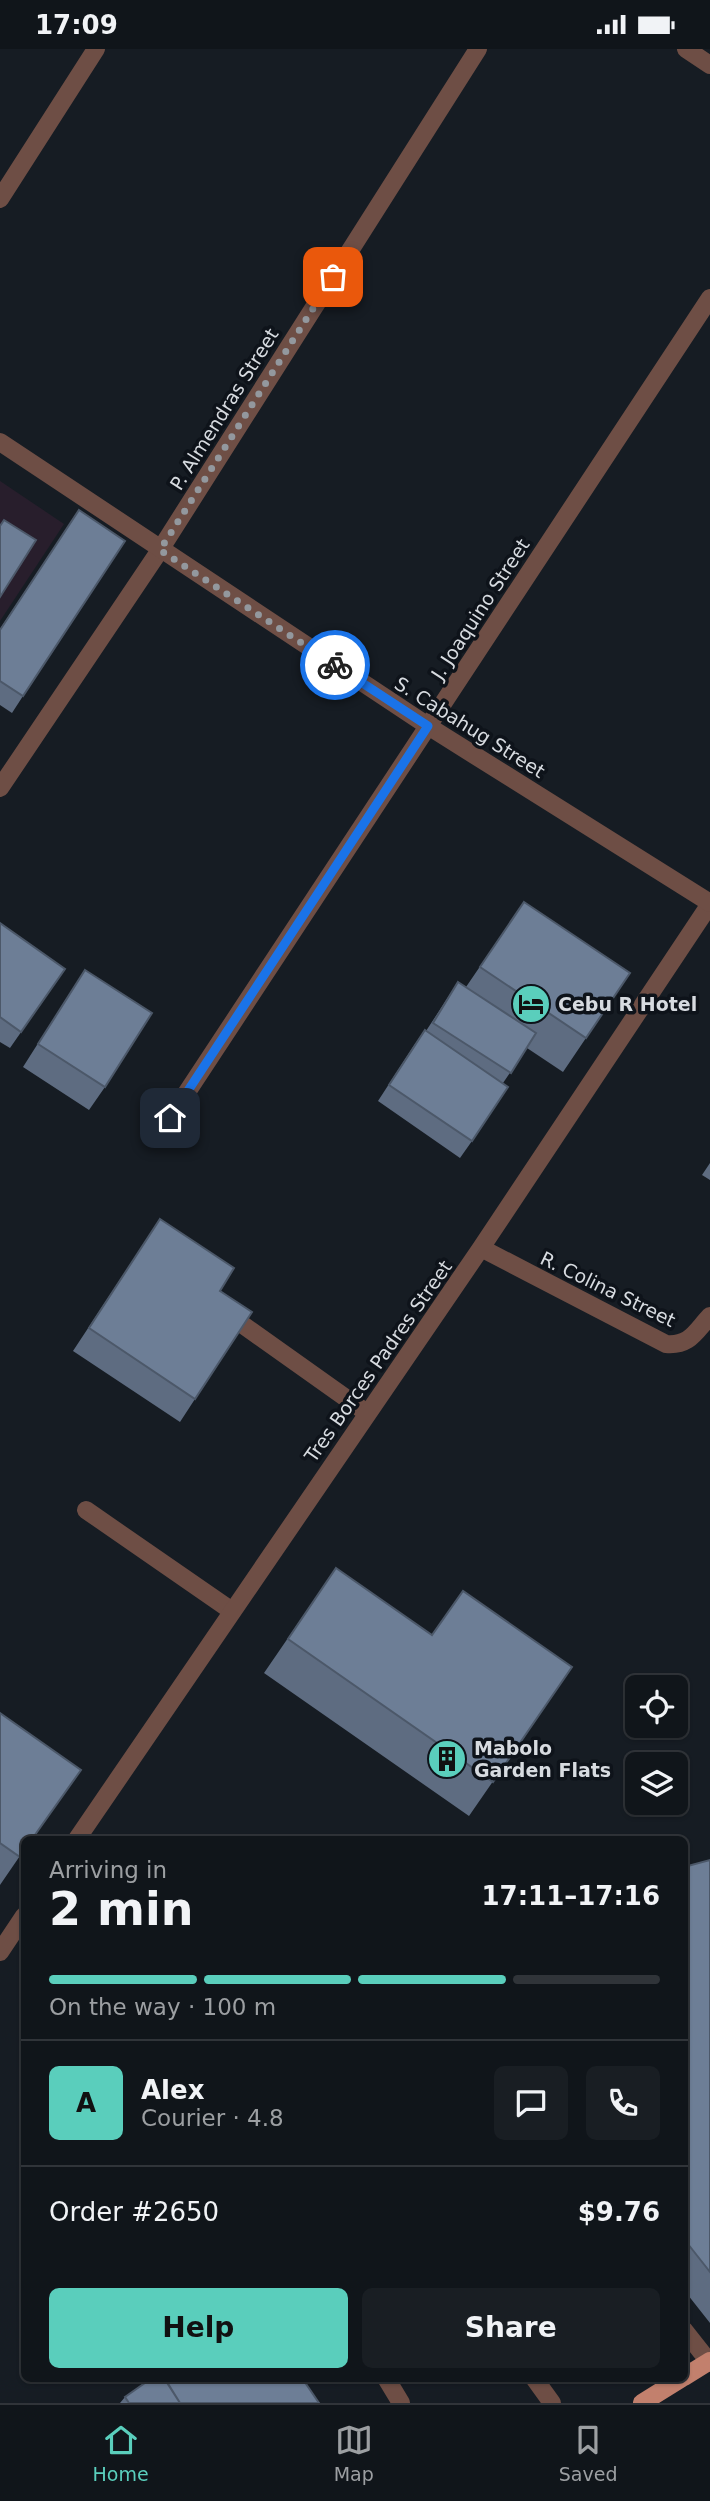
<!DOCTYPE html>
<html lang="en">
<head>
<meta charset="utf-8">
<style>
  :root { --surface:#10151a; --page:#191e23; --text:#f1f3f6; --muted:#9c9fa2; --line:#303439; --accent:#5acebc }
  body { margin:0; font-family:"DejaVu Sans",sans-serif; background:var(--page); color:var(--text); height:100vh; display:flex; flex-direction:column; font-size:26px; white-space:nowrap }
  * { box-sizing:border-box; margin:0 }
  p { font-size:23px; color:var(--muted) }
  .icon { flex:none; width:38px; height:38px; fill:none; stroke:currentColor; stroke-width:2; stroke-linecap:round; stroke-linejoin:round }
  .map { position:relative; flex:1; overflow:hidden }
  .sheet { position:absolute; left:21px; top:1787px; width:667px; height:546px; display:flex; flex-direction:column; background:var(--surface); border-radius:10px; box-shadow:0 2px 5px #0004,0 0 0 2px var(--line) }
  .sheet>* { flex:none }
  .controls { position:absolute; left:625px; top:1626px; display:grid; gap:14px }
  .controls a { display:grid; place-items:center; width:63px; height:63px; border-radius:10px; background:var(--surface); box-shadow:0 2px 5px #0004,0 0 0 2px var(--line); font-size:35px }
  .pin { position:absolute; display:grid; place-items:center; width:60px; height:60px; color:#fff; margin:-30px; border-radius:14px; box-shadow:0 4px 10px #0006 }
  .courier { position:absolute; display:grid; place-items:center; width:70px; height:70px; margin:-35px; border:5px solid #1a73e8; border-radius:50%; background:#fff; color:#222; box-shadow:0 2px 9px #0007 }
  .head em { font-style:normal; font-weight:600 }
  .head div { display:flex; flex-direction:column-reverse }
  .head { display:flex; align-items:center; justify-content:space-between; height:119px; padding:0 28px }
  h1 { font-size:46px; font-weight:600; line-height:52px }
  .bar { display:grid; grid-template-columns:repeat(4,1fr); gap:10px 7px; align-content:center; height:84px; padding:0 28px }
  .bar i { height:9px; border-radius:5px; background:var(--line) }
  .bar .active { background:var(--accent) }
  .bar p { grid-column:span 4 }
  .line { display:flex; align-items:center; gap:18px; padding:0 28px; border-top:2px solid var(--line) }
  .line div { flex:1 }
  .round { display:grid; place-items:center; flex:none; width:74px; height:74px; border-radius:10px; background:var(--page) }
  .action { display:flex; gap:14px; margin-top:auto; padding:14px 28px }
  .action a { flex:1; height:80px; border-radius:10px; background:var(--accent); color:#111; font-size:28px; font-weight:600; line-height:80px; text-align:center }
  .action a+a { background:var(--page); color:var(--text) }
  .status { display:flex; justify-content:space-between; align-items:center; height:49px; padding:0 35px; background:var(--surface); direction:ltr }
  .status svg { height:19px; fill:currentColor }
  .menu { display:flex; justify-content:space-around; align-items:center; height:98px; border-top:2px solid var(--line); background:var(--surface); font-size:19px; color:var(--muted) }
  .menu a { display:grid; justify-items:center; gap:4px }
  .menu .active { color:var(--accent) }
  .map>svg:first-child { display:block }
</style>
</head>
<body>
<div class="status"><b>17:09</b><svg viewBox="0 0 49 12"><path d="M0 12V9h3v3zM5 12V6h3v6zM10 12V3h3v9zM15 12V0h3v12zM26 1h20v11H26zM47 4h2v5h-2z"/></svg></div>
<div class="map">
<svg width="710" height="2354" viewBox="0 0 710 2354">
  <rect width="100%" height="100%" fill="#161c23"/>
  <path fill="#281e2c" d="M0,432L64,475L0,572Z"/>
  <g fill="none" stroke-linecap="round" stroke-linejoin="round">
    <path stroke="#6e4e45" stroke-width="18" d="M229,1266L367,1364
      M86,1461L232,1562
      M684,2281L710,2314
      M386,2329L401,2354
      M534,2329L552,2354"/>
    <path stroke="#6e4e45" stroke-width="18" d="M686,0L710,16
      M0,150L96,0
      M0,739L160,501L478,0
      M170,1069L710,249
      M481,1199L666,1295C690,1297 695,1283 710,1267
      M77,1790L481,1199L710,855
      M0,1903L24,1867"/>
    <path stroke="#6e4e45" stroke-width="18" d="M0,393L428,677L710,854"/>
    <path stroke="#c2806d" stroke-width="18" d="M684,2328L710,2312
      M642,2354L682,2329"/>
  </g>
  <path fill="#5e6c81" d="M79,461L23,647L12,664L0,656V580Z
    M524,853L586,989L563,1023L527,999L503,1034L472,1092L460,1109L378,1052L413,998L425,981L426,982L458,933L466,938Z
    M0,874L65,920L10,999L0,993Z
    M85,921L105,1038L89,1061L23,1018L70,944Z
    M710,1114V1131L702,1126Z
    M160,1170L220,1242L195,1350L180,1373L73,1302Z
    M336,1519L432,1586L572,1618L469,1767L264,1624Z
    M0,1664L24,1801L0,1836Z
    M710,1811V2274L684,2241V1818Z
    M167,2333L319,2354H120L125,2348Z"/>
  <path fill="#6d7e96" stroke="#4c5869" stroke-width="2" d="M79,461L125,492L23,647L0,632V581Z
    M4,471L36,491L0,548V477Z
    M524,853L630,924L586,989L480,918Z
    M0,874L65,920L21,983L0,968Z
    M85,921L152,964L105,1038L38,995Z
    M458,933L536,984L511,1024L433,974Z
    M425,981L508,1038L472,1092L389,1036Z
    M160,1170L234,1219L220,1242L252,1263L195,1350L89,1279Z
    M336,1519L432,1586L463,1542L572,1618L493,1733L288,1590Z
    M0,1664L81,1721L32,1790H24V1801L20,1808L0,1794Z
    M710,1811V2223L684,2190V1818Z
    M152,2329H164L180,2354H129L125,2348Z
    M172,2329H302L319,2354H180L167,2333Z"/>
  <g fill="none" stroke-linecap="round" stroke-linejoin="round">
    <path stroke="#93989e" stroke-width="7" stroke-dasharray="0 12.6" d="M333,228L160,501L335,616"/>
    <path stroke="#1a73e8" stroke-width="9" d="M170,1069L428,677L335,616"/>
  </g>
  <defs>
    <symbol id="hotel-disc" viewBox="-11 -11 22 22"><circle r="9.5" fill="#5acebc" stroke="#0e131a"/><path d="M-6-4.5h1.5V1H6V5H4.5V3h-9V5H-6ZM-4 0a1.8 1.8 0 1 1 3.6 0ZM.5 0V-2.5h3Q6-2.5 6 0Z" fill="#111"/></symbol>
    <symbol id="building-disc" viewBox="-11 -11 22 22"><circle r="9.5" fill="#5acebc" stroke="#0e131a"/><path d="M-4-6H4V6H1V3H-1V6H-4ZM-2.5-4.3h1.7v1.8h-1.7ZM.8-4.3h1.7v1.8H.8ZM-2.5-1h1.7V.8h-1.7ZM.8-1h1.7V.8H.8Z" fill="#111"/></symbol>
  </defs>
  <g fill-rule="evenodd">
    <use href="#hotel-disc" x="509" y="933" width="44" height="44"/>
    <use href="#building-disc" x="425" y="1688" width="44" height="44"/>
  </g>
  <g text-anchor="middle" stroke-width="7" stroke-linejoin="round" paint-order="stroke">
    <g font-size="19" fill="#d7dbe0" stroke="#0e131a">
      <text transform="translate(224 360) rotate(-58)" y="7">P. Almendras Street</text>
      <text transform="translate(480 560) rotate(-57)" y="7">J. Joaquino Street</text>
      <text transform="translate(470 678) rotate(32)" y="7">S. Cabahug Street</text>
      <text transform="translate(608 1240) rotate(26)" y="7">R. Colina Street</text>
      <text transform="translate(378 1312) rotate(-55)" y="7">Tres Borces Padres Street</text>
    </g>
    <g font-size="19" font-weight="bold" fill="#d7dbe0" stroke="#0e131a" text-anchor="start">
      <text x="558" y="962">Cebu R Hotel</text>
      <text x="474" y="1706">Mabolo<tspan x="474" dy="22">Garden Flats</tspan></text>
    </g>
  </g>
</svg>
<div class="controls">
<a><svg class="icon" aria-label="locate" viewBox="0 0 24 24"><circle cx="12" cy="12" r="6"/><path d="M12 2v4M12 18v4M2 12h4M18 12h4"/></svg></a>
<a><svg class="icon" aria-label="layers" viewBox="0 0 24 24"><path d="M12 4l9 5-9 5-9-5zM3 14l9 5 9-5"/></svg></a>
</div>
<div class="pin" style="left:333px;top:228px;background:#ea580c"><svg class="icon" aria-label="bag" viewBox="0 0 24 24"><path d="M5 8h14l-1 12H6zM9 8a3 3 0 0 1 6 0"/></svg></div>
<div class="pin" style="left:170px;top:1069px;background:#1f2937"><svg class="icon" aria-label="home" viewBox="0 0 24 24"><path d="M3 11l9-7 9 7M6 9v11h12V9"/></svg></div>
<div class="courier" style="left:335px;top:616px"><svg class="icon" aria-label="bike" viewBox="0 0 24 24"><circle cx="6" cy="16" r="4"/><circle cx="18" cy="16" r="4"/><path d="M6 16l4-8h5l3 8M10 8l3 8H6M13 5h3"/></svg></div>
<section class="sheet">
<div class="head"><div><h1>2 min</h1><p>Arriving in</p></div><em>17:11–17:16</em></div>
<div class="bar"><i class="active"></i><i class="active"></i><i class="active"></i><i></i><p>On the way · 100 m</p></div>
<div class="line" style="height:126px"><b class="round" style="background:var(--accent);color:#111">A</b><div><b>Alex</b><p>Courier · 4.8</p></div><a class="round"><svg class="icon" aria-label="chat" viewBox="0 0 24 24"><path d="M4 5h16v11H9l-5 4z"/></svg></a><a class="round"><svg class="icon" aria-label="phone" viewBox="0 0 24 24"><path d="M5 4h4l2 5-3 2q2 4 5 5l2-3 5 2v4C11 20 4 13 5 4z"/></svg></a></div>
<div class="line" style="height:91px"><div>Order #2650</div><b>$9.76</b></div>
<div class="action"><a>Help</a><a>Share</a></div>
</section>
</div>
<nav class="menu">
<a class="active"><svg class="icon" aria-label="home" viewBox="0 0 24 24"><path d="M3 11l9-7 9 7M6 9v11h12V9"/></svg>Home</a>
<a><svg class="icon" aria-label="map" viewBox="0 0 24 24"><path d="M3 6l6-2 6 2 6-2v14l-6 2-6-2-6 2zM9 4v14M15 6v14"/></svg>Map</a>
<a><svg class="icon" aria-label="saved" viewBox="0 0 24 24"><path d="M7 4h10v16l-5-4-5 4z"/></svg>Saved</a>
</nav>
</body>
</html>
